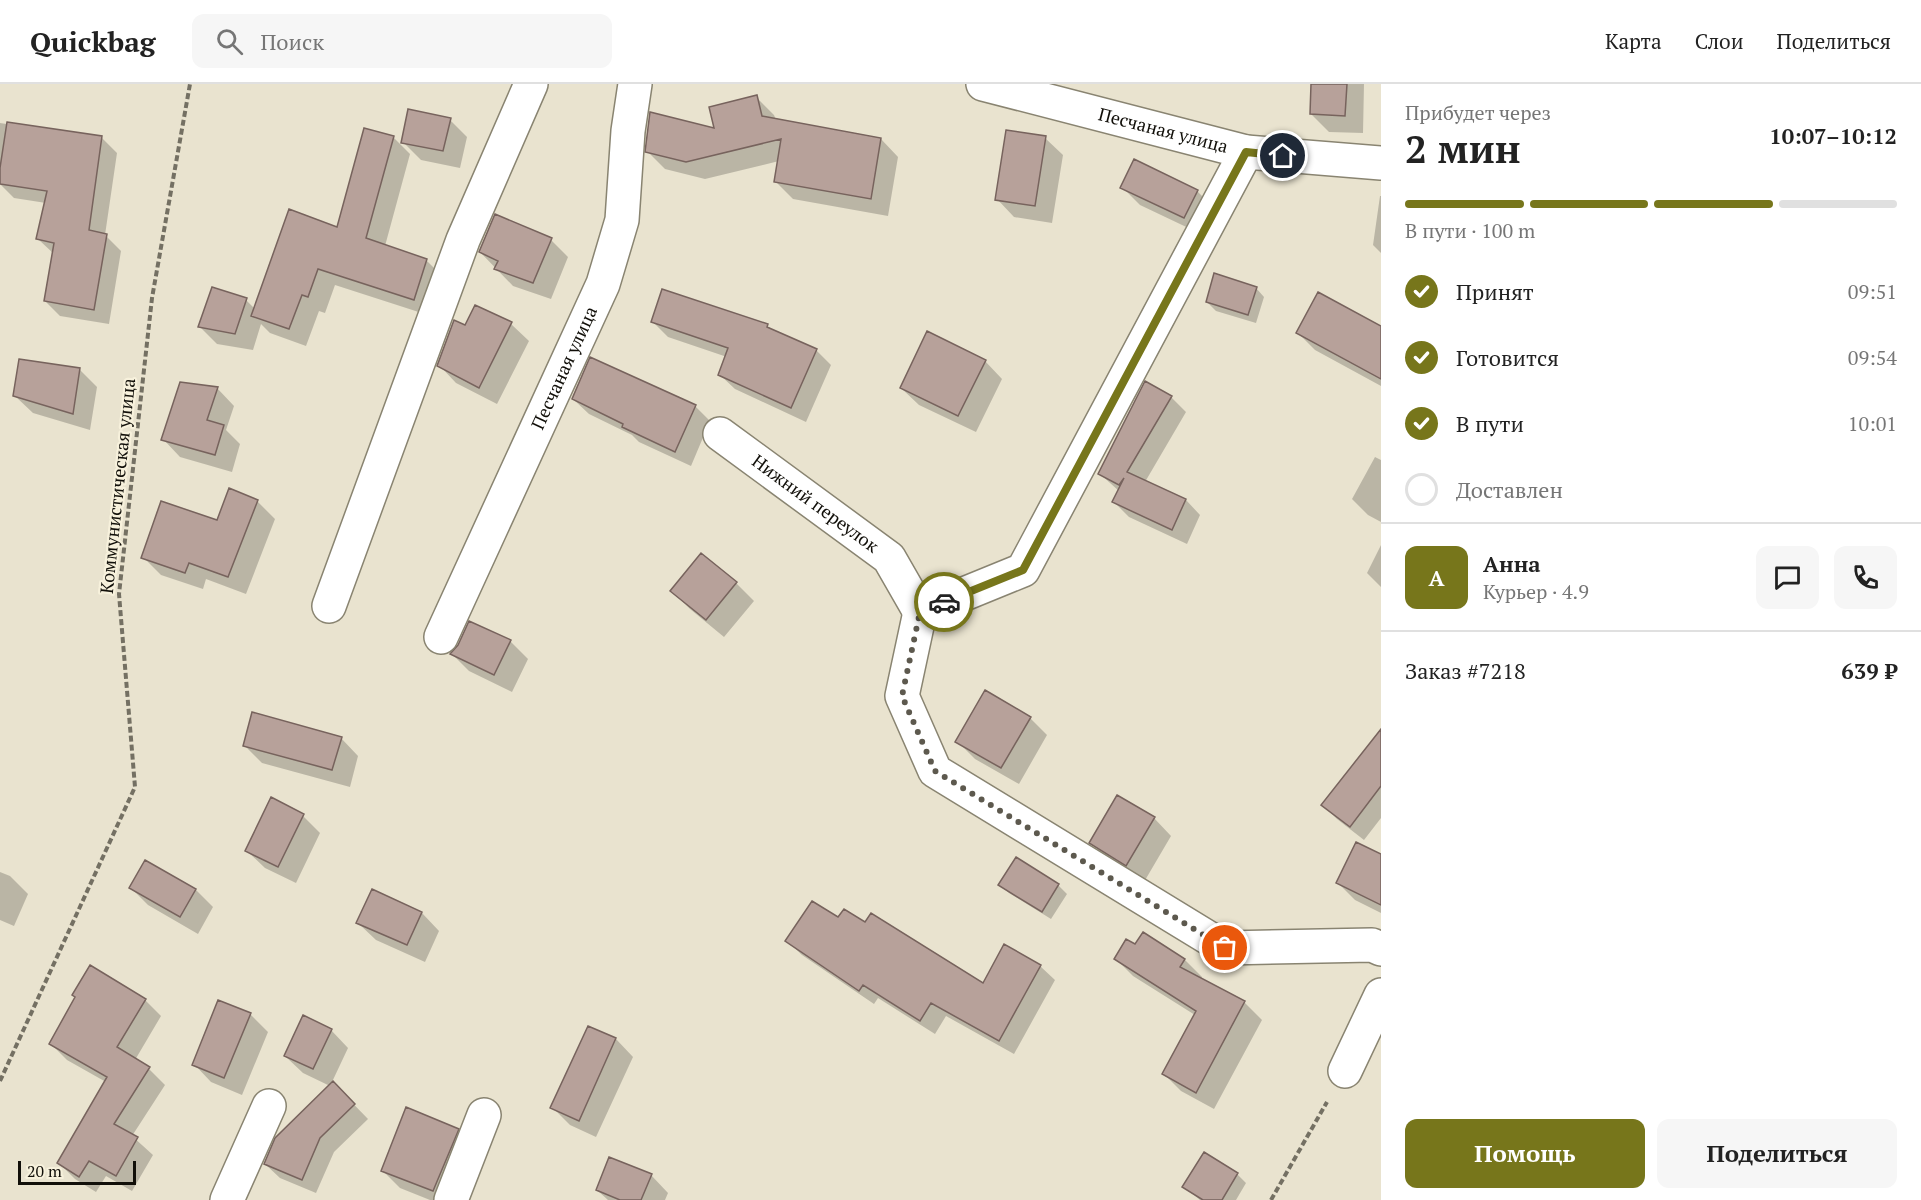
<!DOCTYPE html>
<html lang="ru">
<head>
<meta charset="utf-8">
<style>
  :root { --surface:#fff; --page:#f6f6f6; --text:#222; --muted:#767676; --line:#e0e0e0; --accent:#77761b }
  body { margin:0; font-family:"PT Serif",serif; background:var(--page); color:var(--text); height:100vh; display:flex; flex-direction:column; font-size:22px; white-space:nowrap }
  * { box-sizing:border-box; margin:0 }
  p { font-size:20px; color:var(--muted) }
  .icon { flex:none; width:33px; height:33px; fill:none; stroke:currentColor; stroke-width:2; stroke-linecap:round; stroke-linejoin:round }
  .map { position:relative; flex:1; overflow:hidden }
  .details { display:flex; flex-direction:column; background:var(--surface); width:540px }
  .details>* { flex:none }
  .scale { position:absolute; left:18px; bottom:15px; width:118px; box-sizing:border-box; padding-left:6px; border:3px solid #110f09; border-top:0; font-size:16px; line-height:21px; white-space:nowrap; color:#110f09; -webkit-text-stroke:4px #f7f1dc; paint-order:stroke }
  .pin { position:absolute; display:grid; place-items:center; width:51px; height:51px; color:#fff; margin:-26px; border:3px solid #fff; border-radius:50%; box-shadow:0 2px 6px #0007 }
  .courier { position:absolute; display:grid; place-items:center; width:60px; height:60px; margin:-30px; border:4px solid #77761b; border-radius:50%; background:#fff; color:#222; box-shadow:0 2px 8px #0007 }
  .summary em { font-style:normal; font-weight:600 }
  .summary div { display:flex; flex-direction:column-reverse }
  .summary { display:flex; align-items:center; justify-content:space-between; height:102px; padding:0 24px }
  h1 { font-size:39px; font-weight:600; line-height:45px }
  .bar { display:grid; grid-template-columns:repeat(4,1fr); gap:9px 6px; align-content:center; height:72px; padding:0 24px }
  .bar i { height:8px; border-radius:4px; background:var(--line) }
  .bar .selected { background:var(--accent) }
  .bar p { grid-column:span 4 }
  .line { display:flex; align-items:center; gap:15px; padding:0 24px; border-top:2px solid var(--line) }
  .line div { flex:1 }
  .round { display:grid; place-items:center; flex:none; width:63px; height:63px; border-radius:12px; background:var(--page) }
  ol { padding:0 24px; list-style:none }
  li { display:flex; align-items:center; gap:18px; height:66px }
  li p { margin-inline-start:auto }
  li .icon { padding:6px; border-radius:50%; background:var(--accent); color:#fff; stroke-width:4 }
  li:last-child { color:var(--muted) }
  li i { width:33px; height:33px; border:3px solid var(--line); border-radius:50% }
  .primary-button { display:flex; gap:12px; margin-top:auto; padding:12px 24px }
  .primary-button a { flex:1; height:69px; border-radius:12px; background:var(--accent); color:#fff; font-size:24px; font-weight:600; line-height:69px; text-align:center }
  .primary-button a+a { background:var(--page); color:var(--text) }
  header { display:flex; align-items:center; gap:36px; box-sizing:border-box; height:84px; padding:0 30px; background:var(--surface); border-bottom:2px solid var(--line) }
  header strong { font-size:28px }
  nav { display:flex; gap:33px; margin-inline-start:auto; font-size:21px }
  .search { width:420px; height:54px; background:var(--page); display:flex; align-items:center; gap:15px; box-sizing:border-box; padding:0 21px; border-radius:12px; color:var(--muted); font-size:22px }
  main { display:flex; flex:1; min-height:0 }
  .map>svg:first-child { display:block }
</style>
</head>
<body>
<header>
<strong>Quickbag</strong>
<div class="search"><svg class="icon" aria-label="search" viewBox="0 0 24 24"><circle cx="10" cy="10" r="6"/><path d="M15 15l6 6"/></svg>Поиск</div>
<nav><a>Карта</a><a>Слои</a><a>Поделиться</a></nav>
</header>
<main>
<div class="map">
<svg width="1381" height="1116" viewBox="0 0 1381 1116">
  <rect width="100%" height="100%" fill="#e9e3cf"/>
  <path fill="#0003" d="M1312,0H1364L1363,49L1329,48L1311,30Z
    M756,13L774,31L776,36L881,55L898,73L888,132L793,115L775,97L779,77L705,95L665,85L647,67L716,46Z
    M450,36L467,53L460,84L421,76L403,58Z
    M0,39L102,54L117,69L105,151L121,167L109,240L60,232L45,217L54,170L38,155L46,119L14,114L0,100Z
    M393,53L410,70L385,162L426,176L443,193L431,232L335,201L325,229L319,227L306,262L270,249L261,240L253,266L217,260L200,243L246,216L255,225L338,145Z
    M1045,54L1063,71L1052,139L1014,133L997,115Z
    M1122,103L1197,107L1214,124L1201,150L1140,121Z
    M1380,112H1381V169L1373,161Z
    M551,156L568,173L551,215L513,202L480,168Z
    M1256,204L1264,213L1256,239L1216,227L1207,218Z
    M1319,210L1381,244V302L1315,266L1298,249Z
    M475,223L511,240L529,257L497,320L456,299L439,281L465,243Z
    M653,238L767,241L773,247L816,266L831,281L806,338L735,305L720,291L727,273L668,253Z
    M985,277L1002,295L976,348L919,321L901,304Z
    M79,285L97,303L90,346L33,329L15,312Z
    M217,304L234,322L226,346L240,360L232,388L180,373L163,355Z
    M1171,313L1186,328L1145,398L1186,416L1200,431L1187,460L1129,433L1114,418L1119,407L1100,390Z
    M573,315L695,322L710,337L691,382L639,358L632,351L589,330Z
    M1375,373L1381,376V438L1368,431L1352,415Z
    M257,417L275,435L246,510L206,495L203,505L161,491L143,473L218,438Z
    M1381,461V503L1367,489Z
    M701,471L736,499L754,517L724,553L690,525L672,507Z
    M510,557L528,575L512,608L469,587L452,570Z
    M1030,634L1047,651L1019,700L975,675L957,657Z
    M1381,647V734L1364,756L1337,735L1323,721Z
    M341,654L358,672L350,703L262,679L244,661Z
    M303,732L320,749L296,799L265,784L247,767Z
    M1154,734L1171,752L1144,798L1109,776L1091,759Z
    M1357,760L1381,772V829L1355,816L1338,799Z
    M1017,775L1058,801L1067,810L1051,835L1009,809L1000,801Z
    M146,778L196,806L213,823L198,850L148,821L131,804Z
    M0,788L10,792L28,810L14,842L0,836Z
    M373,807L422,829L439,847L425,878L376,856L358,839Z
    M839,835L865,840L984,901L1040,882L1055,896L1014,970L946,932L935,950L878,914L874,920L802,871L787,857Z
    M1143,850L1185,876L1202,893L1201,896L1244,918L1262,936L1214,1025L1181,1007L1164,990L1195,931L1133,892L1116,875L1136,862Z
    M145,916L161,932L135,976L149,985L165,1001L132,1052L153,1071L132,1107L106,1092L96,1108L75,1095L59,1079L106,998L67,976L51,960Z
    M250,930L268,948L242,1011L211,998L194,980Z
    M588,944L616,955L633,973L596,1053L570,1041L552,1023Z
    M331,946L348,964L332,998L368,1035L334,1068L316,1109L280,1094L265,1080L330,1002L303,989L285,972Z
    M458,1046L475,1063L454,1116H430L400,1104L382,1086Z
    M1204,1070L1237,1090L1246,1099L1236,1116H1200L1184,1103Z
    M651,1091L668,1109L665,1116H608L597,1106Z"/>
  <path fill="#b7a19a" stroke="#77635d" stroke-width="1.5" d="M1311,0H1347L1345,32L1310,30Z
    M757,11L762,32L881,54L871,115L774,98L781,55L686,78L645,68L650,28L714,44L709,23Z
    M408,25L451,34L443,67L401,59Z
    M7,38L102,52L89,146L107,150L94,226L44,217L54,159L36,155L47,107L0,100V84Z
    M364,44L394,52L366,154L427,175L414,216L318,185L308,213L302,211L289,245L251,232L289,125L337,143Z
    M1006,46L1046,52L1035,122L995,116Z
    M1134,75L1198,106L1184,134L1120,104Z
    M495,130L552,154L533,199L494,185L498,177L479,168Z
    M1214,189L1257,203L1248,231L1206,218Z
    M212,203L247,214L235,250L198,243Z
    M662,205L768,240L767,243L817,265L791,324L718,291L728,264L651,238Z
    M1318,208L1381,242V295L1296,249Z
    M475,221L512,238L479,304L437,282L454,236L465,241Z
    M927,247L986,276L958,332L900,304Z
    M590,273L696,321L675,368L622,343L623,340L572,315Z
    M19,275L80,284L73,330L13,312Z
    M1145,297L1172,312L1127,388L1186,415L1172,446L1112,418L1124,394L1119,401L1098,390Z
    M180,298L218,303L207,336L224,341L215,371L161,356Z
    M229,404L258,416L228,493L189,479L185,489L141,474L161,417L217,436Z
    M701,469L737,498L706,536L670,507Z
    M469,537L511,556L494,591L450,570L458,561Z
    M985,606L1031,633L1001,684L955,658Z
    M252,628L342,653L332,686L243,662Z
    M1381,645V702L1350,743L1321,721Z
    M1117,711L1155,733L1126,782L1089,759Z
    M271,713L304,730L278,783L245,767Z
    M1356,758L1381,770V821L1336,799Z
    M1016,773L1059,800L1042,828L998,801Z
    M145,776L196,805L180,833L129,804Z
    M372,805L422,828L407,861L356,839Z
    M812,817L838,833L844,825L865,838L871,829L983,899L1004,860L1041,881L999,957L931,919L920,937L863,901L859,907L785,857Z
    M1143,848L1185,875L1180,883L1245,917L1196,1009L1162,990L1196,927L1114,875L1126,855L1135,860Z
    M90,881L146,915L117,963L150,983L114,1040L138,1053L116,1092L89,1077L79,1093L57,1079L107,993L49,960L75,913L72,911Z
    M218,916L251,929L224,994L192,981Z
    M303,931L332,945L313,985L284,972Z
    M588,942L616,954L579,1037L550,1024Z
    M333,997L355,1020L320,1054L302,1096L264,1080L275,1054Z
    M406,1023L459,1045L433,1107L381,1087Z
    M1204,1068L1238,1089L1222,1116H1203L1182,1103Z
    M609,1073L652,1090L641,1116H620L596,1106Z"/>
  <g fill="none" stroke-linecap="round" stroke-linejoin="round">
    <defs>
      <g id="street">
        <path id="s1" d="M983,0L1246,68L1381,79"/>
        <path d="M1246,68L1023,486L920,528L902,612L935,687L1225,864L1372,861L1381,865"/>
        <path id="s2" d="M720,350L889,474L920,528"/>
        <path d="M329,522L463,156L531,0"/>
        <path id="s3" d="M441,553L603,200L622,136L628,47L635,0"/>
        <path d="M1345,987L1381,911"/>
        <path d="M227,1116L269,1022"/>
        <path d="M451,1116L484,1031"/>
      </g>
    </defs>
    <use href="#street" stroke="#898471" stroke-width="36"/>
    <path stroke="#747063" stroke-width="4" stroke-dasharray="6 3" stroke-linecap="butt" d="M0,997L135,703L119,510L152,214L190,0
      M1271,1116L1327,1018"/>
    <use href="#street" stroke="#fff" stroke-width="33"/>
  </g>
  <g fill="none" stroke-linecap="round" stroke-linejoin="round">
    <path stroke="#5d594e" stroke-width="6" stroke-dasharray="0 10.8" d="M944,518L920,528L902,612L935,687L1225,864"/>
    <path stroke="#77761b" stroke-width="8" d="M944,518L1023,486L1246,68L1283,72"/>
  </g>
  <g text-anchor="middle" stroke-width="4.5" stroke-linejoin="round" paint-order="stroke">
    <g font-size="18" fill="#110f09" stroke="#f7f1dc">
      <text dy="6" stroke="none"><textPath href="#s1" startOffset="186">Песчаная улица</textPath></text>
      <text dy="6" stroke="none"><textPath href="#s3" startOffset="296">Песчаная улица</textPath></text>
      <text transform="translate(118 402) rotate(-84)" y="6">Коммунистическая улица</text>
      <text dy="6" stroke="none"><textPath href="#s2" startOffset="118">Нижний переулок</textPath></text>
    </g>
  </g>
</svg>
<div class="scale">20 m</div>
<div class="pin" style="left:1225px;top:864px;background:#ea580c"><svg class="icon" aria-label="bag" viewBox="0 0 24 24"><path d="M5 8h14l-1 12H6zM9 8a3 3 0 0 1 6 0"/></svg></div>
<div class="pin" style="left:1283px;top:72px;background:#1f2937"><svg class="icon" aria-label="home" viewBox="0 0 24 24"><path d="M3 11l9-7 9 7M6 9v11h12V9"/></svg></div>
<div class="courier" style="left:944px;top:518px"><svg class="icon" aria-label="car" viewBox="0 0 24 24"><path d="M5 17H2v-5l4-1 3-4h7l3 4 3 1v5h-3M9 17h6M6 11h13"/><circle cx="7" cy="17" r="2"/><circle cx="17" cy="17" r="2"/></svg></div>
</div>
<section class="details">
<div class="summary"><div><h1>2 мин</h1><p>Прибудет через</p></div><em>10:07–10:12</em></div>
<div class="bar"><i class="selected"></i><i class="selected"></i><i class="selected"></i><i></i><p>В пути · 100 m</p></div>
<ol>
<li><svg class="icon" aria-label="check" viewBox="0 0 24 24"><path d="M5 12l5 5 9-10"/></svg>Принят<p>09:51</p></li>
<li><svg class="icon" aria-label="check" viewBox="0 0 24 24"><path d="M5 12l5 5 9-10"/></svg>Готовится<p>09:54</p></li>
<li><svg class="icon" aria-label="check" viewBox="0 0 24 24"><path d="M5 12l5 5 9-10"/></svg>В пути<p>10:01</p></li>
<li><i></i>Доставлен</li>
</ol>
<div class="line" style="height:108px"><b class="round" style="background:var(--accent);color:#fff">А</b><div><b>Анна</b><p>Курьер · 4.9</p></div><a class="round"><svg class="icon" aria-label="chat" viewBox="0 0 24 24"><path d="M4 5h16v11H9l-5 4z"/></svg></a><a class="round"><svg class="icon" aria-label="phone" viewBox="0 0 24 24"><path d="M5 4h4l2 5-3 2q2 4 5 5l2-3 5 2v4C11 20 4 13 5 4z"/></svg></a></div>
<div class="line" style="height:78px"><div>Заказ #7218</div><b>639 ₽</b></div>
<div class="primary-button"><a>Помощь</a><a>Поделиться</a></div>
</section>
</main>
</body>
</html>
